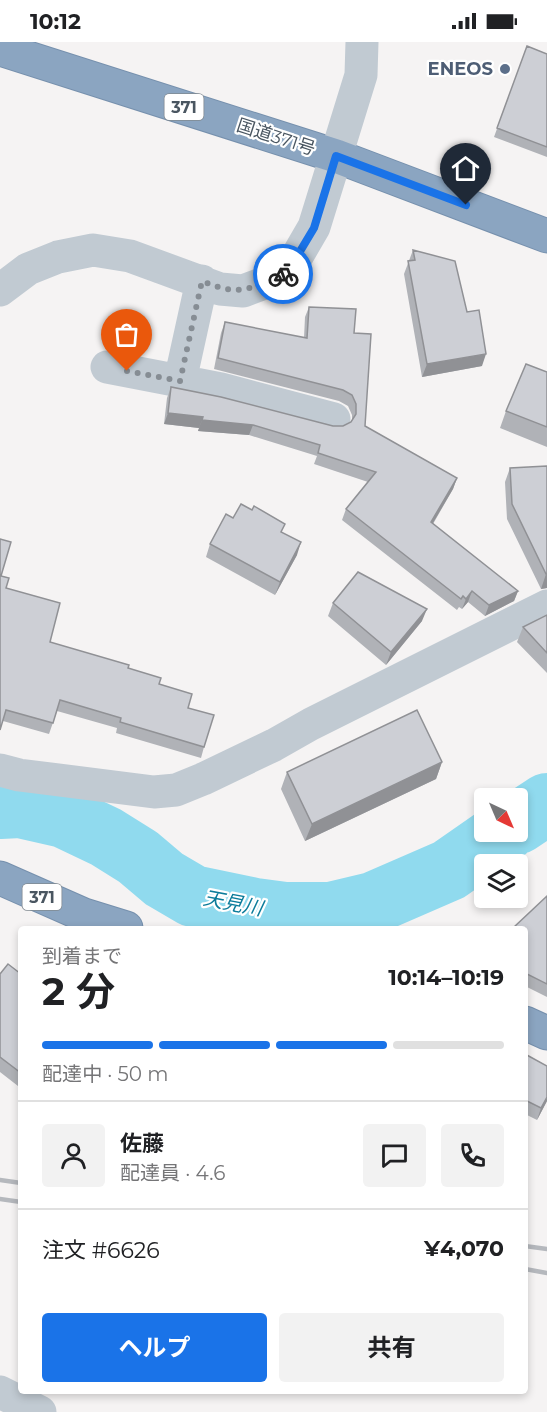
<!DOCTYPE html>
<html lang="ja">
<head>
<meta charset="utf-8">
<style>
  :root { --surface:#fff; --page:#f2f2f2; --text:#202124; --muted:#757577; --line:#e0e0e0; --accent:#1a73e8 }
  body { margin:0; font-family:Montserrat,"Noto Sans JP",sans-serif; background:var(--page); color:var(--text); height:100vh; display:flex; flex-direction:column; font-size:22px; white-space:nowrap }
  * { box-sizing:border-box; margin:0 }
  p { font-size:20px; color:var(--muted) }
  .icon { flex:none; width:33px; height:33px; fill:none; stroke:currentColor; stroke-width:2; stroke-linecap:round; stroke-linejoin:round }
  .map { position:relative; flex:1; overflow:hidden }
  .side { position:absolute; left:18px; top:884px; width:510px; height:468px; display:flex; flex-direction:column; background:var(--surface); border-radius:6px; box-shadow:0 3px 9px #0003 }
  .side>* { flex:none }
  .needle { width:39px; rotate:136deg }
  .controls { position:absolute; left:474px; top:746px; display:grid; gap:12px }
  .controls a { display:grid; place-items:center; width:54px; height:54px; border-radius:6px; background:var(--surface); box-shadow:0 3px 9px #0003; font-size:30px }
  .pin { position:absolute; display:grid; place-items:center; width:51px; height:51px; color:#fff; margin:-62px -26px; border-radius:50% 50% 50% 0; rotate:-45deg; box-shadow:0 0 6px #0007 }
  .pin .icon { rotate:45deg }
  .courier { position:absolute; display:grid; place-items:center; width:60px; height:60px; margin:-30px; border:4px solid #1a73e8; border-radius:50%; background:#fff; color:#222; box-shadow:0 2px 8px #0007 }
  .summary em { font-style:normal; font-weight:700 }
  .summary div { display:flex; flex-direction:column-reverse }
  .summary { display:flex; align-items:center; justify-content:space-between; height:102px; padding:0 24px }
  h1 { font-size:39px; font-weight:700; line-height:45px }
  .bar { display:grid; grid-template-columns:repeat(4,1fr); gap:9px 6px; align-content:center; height:72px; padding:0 24px }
  .bar i { height:8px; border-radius:4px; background:var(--line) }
  .bar .on { background:var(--accent) }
  .bar p { grid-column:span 4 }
  .line { display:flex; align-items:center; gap:15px; padding:0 24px; border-top:2px solid var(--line) }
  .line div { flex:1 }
  .round { display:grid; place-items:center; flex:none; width:63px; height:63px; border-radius:6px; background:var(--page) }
  .primary-button { display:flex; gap:12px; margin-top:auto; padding:12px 24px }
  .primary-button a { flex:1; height:69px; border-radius:6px; background:var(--accent); color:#fff; font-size:24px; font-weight:700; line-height:69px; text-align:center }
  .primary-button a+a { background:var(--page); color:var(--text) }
  .status { display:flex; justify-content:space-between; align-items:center; height:42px; padding:0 30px; background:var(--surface); direction:ltr }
  .status svg { height:16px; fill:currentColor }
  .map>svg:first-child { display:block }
</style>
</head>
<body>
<div class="status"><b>10:12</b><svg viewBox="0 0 49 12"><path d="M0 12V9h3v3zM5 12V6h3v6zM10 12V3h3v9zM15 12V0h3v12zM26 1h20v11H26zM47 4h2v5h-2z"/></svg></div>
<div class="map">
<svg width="547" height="1370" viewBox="0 0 547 1370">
  <rect width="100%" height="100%" fill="#f5f3f3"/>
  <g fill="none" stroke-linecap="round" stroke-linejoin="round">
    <path stroke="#90daee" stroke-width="10" d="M0,757L20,765"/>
    <path stroke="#90daee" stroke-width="62" d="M0,766L20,765L64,775L106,795L138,815L164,837L193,854L255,867L285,871H331L373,861L449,828L505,789
      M518,781L547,762"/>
    <defs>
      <path id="highway" d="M0,7L336,114L547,194
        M0,836L84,873L126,886
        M525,981L547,991"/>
    </defs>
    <use href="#highway" stroke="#7690ad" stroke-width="35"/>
    <path stroke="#c1cad2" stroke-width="33" d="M0,248L28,227L58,215L93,208L130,214L220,247L243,249L280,235L296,216L314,185L361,33L362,0
      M107,325L221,347L334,377
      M180,339L202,239
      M0,728L19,733L154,750L176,748L203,737L274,703L311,682L547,564
      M0,1350L40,1370"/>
    <use href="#highway" stroke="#8ba5c1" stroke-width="33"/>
    <path stroke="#b5b8bd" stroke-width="4.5" d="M0,1138L21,1141
      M0,1157L21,1160
      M525,1204L547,1207
      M525,1227L547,1231"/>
  </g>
  <path fill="#b0b2b7" d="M527,4L547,12V115L494,95Z
    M413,208L467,270L482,324L422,335L404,232Z
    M309,265L354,291L365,384L457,436L453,447L433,482L518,549L514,559L485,574L468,560L462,567L459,565L457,568L342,478L346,467L368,440L314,422L317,414L249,393L198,389L199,386L164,382L167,356L171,345L333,384H343L351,380L352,378V373L348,364L339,359L214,327L221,291L225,280L304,296L305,275Z
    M547,330V405L500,386L506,369Z
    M547,424V546L541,547L507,477L505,440L510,426Z
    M233,476L282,490L297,513L275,553L206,515L210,502Z
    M1,534L6,546L50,600L128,626L159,642L188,666L204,705L201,716L116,691L117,686L57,669L49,692L3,679Z
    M333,561L422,579L386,623L328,574Z
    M547,573V631L517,600L523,585Z
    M442,720L436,737L305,799L281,747L287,730Z
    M547,854V955L525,944V886Z
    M0,932H21V1040L18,1044L0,1030Z
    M525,1012L547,1024V1059L537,1078L525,1072Z"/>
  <path fill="#909195" d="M486,312L482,324L422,335L427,322Z
    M168,371L203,375L199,386L164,382Z
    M202,378L253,383L249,393L198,389Z
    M457,436L453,447L427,491L431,480Z
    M301,500L297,513L275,553L280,540Z
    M546,532H547V546L541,547Z
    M472,549L468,560L462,567L466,557Z
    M518,549L514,559L485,574L489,563Z
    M427,567L422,579L386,623L391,610Z
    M442,720L436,737L305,799L312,782Z
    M547,1055V1059L537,1078L541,1066Z"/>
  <path fill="#cdcfd5" stroke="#909195" stroke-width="1.5" d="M527,4L547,12V105L497,86Z
    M413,208L455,219L467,270L479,268L486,312L427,322L408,219L415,218Z
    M309,265L356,267L354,291L371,292L365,384L457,436L431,480L518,549L489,563L472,549L466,557L463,554L461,557L346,467L376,430L318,411L320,403L253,383L202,378L203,375L168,371L171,345L221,355L333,384H343L351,380L356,372V362L352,353L343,348L218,316L225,280L307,296Z
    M526,322L547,330V385L506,369Z
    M547,424V532H546L512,462L510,426Z
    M241,462L252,468L254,464L285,482L281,490L301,500L280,540L210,502L226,472L233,476Z
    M0,497L11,500L1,534L9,536L6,546L60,561L50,600L129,623L128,626L161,636L159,642L192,652L188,666L214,673L204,705L120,680L121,676L60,658L53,681L6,668L0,688Z
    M358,530L427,567L391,610L333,561Z
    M547,573V611L523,585Z
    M417,668L442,720L312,782L287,730Z
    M547,854V942L525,931V886H513Z
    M8,922L21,932V1031L0,1015V932Z
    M525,1012L547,1024V1055L541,1066L525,1058Z"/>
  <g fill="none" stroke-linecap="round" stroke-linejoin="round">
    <path stroke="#868d94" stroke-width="6" stroke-dasharray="0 10.8" d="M127,329L180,339L202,239C237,254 246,248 280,235L283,232"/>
    <path stroke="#1a73e8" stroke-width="8" d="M283,232L296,216L314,186L336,114L466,163"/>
  </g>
  <circle fill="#5c6f8a" stroke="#fff" stroke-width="2" cx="505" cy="27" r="6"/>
  <g text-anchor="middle" stroke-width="4.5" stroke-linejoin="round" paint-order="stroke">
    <g fill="#fff" stroke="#808990" stroke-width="1.5">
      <rect x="164.5" y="52" width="39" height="26" rx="4.5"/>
      <rect x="22.5" y="842" width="39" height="26" rx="4.5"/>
    </g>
    <g font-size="16" font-weight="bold" fill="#4a5661">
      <text x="184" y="71">371</text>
      <text x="42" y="861">371</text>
    </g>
    <g font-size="18" font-weight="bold" fill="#4e5e75" stroke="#fff" text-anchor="end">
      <text x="493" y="33">ENEOS</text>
    </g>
    <g font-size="18" fill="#4a5661" stroke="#fff">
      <text transform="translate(276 95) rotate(18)" y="6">国道371号</text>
    </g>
    <g font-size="20" font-style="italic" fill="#0c7c9b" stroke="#fff">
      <text transform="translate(233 861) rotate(11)" y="7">天見川</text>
    </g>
  </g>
</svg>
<div class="controls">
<a><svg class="needle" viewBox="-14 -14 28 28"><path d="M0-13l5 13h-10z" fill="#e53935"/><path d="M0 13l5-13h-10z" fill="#757577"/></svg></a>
<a><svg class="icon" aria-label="layers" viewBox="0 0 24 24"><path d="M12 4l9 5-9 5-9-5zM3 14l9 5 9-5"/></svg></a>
</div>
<div class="pin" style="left:127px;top:329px;background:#ea580c"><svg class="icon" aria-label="bag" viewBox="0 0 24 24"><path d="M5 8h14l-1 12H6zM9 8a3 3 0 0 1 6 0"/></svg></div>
<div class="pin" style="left:466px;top:163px;background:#1f2937"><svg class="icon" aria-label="home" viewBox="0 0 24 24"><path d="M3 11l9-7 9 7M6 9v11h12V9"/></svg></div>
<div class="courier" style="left:283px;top:232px"><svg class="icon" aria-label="bike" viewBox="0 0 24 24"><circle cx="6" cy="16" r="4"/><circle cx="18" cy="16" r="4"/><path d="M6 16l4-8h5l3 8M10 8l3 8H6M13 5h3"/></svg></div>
<section class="side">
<div class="summary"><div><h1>2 分</h1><p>到着まで</p></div><em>10:14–10:19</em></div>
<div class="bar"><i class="on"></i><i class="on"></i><i class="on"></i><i></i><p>配達中 · 50 m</p></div>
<div class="line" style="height:108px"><a class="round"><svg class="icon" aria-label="person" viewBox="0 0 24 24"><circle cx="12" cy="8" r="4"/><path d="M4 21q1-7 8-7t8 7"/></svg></a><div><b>佐藤</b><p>配達員 · 4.6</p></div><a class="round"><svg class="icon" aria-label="chat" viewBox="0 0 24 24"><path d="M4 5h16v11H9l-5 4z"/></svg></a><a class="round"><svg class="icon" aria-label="phone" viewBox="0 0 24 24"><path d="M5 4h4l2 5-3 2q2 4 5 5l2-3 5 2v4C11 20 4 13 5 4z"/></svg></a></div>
<div class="line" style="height:78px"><div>注文 #6626</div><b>¥4,070</b></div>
<div class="primary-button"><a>ヘルプ</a><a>共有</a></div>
</section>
</div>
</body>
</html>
